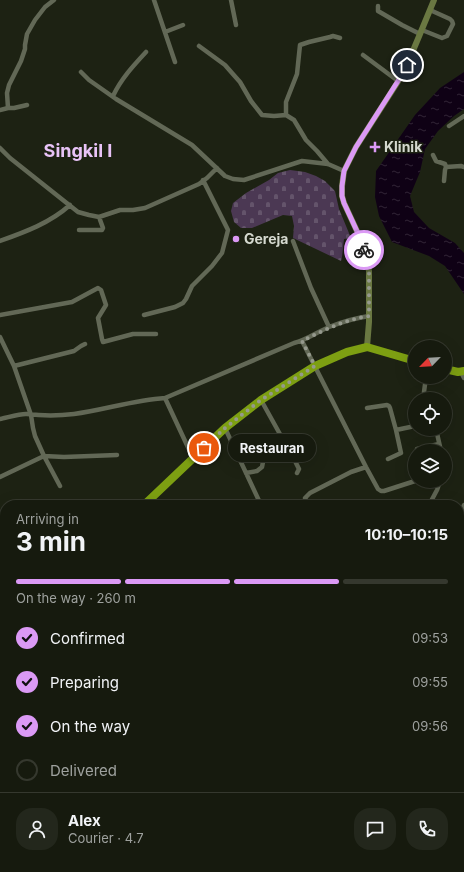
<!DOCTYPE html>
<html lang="en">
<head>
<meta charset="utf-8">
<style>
  :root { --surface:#161a0e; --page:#23271c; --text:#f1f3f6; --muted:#9ea19e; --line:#35382e; --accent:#db99f5 }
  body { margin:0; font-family:Inter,sans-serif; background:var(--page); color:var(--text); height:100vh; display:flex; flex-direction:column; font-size:15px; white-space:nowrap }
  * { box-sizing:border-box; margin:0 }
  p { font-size:13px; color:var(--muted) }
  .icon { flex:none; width:22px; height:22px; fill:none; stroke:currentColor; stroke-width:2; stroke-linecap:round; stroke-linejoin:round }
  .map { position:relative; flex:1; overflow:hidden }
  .sheet { position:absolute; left:0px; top:500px; width:464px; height:372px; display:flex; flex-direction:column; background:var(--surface); border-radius:16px 16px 0 0; box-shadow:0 4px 16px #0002,0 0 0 1px var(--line) }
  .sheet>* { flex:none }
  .needle { width:26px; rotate:245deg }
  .tools { position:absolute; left:408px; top:340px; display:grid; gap:8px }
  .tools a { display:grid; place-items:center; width:44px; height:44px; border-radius:50%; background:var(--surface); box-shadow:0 4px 16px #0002,0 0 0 1px var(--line); font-size:20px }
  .pin { position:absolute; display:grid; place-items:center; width:34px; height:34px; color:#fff; margin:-17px; border:2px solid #fff; border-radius:50%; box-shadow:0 1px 4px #0007 }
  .courier { position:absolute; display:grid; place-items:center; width:40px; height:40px; margin:-20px; border:3px solid #db99f5; border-radius:50%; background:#fff; color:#222; box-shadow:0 1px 5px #0007 }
  .bubble { position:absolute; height:28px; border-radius:14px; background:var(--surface); box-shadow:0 4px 16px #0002,0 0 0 1px var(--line); font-size:13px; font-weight:700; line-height:28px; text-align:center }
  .headline em { font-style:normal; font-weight:700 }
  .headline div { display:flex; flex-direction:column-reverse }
  .headline { display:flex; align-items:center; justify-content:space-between; height:68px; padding:0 16px }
  h1 { font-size:26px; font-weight:700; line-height:30px }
  .bar { display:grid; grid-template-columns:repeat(4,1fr); gap:6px 4px; align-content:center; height:48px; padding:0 16px }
  .bar i { height:5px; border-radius:3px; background:var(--line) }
  .bar .current { background:var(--accent) }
  .bar p { grid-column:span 4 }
  .line { display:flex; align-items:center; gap:10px; padding:0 16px; border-top:1px solid var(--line) }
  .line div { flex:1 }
  .round { display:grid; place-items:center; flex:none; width:42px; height:42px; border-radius:16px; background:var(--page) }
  ol { padding:0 16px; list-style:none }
  li { display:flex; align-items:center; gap:12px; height:44px }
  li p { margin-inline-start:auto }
  li .icon { padding:4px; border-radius:50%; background:var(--accent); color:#111; stroke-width:4 }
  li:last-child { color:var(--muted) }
  li i { width:22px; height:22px; border:2px solid var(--line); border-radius:50% }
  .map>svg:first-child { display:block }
</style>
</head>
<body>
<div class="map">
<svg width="464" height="872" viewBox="0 0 464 872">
  <defs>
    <pattern id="cemetery-stones" width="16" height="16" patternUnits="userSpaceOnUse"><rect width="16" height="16" fill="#4b3853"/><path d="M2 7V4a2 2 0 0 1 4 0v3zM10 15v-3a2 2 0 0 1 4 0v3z" fill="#64546b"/></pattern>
    <pattern id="water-ripples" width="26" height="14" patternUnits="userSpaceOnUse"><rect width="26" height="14" fill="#0f0115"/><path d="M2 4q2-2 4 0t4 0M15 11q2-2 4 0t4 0" fill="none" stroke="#312536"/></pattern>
  </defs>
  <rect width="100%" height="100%" fill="#1d2213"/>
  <path fill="url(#cemetery-stones)" d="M290,170L305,172L316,176L325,181L335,191L339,209L351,238L344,239C343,246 343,254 341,261L293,238L294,226L292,216L283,215L252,228H241L234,222L231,211L233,203L246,193L269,180L278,173Z"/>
  <path fill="url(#water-ripples)" d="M464,72V109L454,116L438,131L425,149L420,172L410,196L414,212L429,228L455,243L464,253V294L445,266L429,256L392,242L379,216L375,197L376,171L415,115L440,88Z
    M464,517V632L459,644V527Z
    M5,851V867H437L438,872H0V852Z
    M464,851V872H443V867H459V852Z"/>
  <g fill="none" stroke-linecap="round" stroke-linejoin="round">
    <path stroke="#e3bbf3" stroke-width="1" stroke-dasharray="5 4" stroke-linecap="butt" d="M459,632L464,630
      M403,872V867"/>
    <path stroke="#626856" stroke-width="4.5" d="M154,0L175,62
      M231,0L236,25
      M378,6V11L402,25L420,34
      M422,30L442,38L447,36L453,24L452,21L450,19L430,10
      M165,32L183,25
      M199,46L225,65L232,73L240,82L251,101L262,115L274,116L286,115L294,120L306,140L317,151L328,164
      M363,55L398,81
      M81,72L89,80L116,99L192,145L225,176L233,179L244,180L302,161L328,164L344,171
      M113,96C121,79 133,66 146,52
      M8,108H14L27,105
      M0,110L8,108L7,93L9,85L21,61L25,49V45L27,34L35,20L45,7L54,0
      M286,115V102L297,74L300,45L309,42L330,37L333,36L340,38
      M449,126L464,116
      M0,148L10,158L78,212L89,215L99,217L120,210H133L145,208L199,184L207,178L217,168
      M433,155L436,161L445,164L446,167
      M444,181L445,170L446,167L461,166L464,167
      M79,230H102L103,228L99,217
      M0,241C25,232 50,223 70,205
      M293,241L311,288L329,327
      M0,315L72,302L98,288L101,290L106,305L98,318L102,339L103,342L133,334H156
      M144,315L175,307L183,303L186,299L192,286L212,266L222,253L228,230L203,180
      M0,337L14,366L31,415L33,428L35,436L44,456L60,486
      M302,341L366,467L378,489L381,491H384L415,481
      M14,366L74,351L81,346L85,344
      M461,372L464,378
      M165,398L294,343C307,340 317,332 329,327C342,322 355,318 369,316
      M425,399L424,392L426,377
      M261,400L296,463L299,469L297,473
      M367,408L387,405L389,406L390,408L396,430L401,453L388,459
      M0,419C6,418 22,413 27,414C43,416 58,416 74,414C104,410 134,400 165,398L193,458
      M225,428L261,505
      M436,429L441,451
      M396,430L415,426
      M417,449L439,444
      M246,473L257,471L262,467L263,462
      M0,477L44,456L64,457L117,455
      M308,505L305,498L310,493L351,472L366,467
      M429,505L437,490L440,481
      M459,518L464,505
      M0,533H5"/>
    <path stroke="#6a7842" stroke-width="6" d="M367,347L369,322V271L362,242L344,203L342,196V186L344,171L356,147L399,80L407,65L420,34L434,0
      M459,780H464
      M0,829H5"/>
    <path stroke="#7d9f12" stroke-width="8" d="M445,369L458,372L464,371
      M144,505L225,428L261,400L315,366L347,352L367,347L415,361
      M0,642L5,640"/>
  </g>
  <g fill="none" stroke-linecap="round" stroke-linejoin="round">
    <path stroke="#95998d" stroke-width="4" stroke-dasharray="0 7.2" d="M204,448L225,428L261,400L315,366L302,341C324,330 344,320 369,316V271L364,250"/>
    <path stroke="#db99f5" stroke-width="5" d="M364,250L362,242L344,203L342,196V186L344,171L356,147L398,81L407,65"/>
  </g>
  <g fill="#db99f5" stroke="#1d2213" stroke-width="1.5">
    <path d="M373 141h4v4h4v4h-4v4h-4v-4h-4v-4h4z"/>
    <circle cx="236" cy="239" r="4"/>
  </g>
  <g text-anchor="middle" stroke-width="3" stroke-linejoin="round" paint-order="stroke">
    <g font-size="14" font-weight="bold" fill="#d5d9cf" stroke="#1d2213" text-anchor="start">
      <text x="384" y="152">Klinik</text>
      <text x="244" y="244">Gereja</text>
    </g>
    <g font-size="18" font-weight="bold" fill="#e8c3f7" stroke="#1d2213">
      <text x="78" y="157">Singkil I</text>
    </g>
  </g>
</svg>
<div class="tools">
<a><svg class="needle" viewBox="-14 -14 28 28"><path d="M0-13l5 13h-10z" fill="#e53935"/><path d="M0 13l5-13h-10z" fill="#9ea19e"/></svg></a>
<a><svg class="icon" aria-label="locate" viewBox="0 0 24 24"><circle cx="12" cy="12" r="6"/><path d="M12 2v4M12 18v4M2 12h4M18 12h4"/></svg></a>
<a><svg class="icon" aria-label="layers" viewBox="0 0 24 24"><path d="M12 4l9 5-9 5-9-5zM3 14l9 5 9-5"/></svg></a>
</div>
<div class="pin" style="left:204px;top:448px;background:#ea580c"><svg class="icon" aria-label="bag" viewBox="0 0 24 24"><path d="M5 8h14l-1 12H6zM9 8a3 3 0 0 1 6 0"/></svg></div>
<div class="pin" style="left:407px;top:65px;background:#1f2937"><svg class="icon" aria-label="home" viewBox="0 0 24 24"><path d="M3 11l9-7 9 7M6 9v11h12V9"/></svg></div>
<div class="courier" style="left:364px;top:250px"><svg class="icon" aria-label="bike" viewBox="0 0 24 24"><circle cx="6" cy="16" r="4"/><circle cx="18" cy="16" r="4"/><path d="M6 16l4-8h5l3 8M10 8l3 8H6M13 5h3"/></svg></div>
<div class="bubble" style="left:228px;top:434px;width:88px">Restauran</div>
<section class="sheet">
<div class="headline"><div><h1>3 min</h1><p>Arriving in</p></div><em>10:10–10:15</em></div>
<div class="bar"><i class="current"></i><i class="current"></i><i class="current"></i><i></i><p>On the way · 260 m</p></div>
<ol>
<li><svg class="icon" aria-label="check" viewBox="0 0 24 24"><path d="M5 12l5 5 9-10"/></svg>Confirmed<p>09:53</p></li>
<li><svg class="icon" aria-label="check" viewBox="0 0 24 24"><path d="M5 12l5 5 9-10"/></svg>Preparing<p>09:55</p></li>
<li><svg class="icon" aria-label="check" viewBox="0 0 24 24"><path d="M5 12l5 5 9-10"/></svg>On the way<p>09:56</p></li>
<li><i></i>Delivered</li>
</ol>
<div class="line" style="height:72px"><a class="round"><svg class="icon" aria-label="person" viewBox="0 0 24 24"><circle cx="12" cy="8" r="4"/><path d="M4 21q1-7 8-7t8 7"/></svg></a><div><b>Alex</b><p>Courier · 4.7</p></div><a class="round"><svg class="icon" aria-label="chat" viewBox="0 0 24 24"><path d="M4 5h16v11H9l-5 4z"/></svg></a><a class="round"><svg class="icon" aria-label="phone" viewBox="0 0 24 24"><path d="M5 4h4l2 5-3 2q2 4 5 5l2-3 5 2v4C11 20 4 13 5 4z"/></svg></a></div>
</section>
</div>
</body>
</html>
